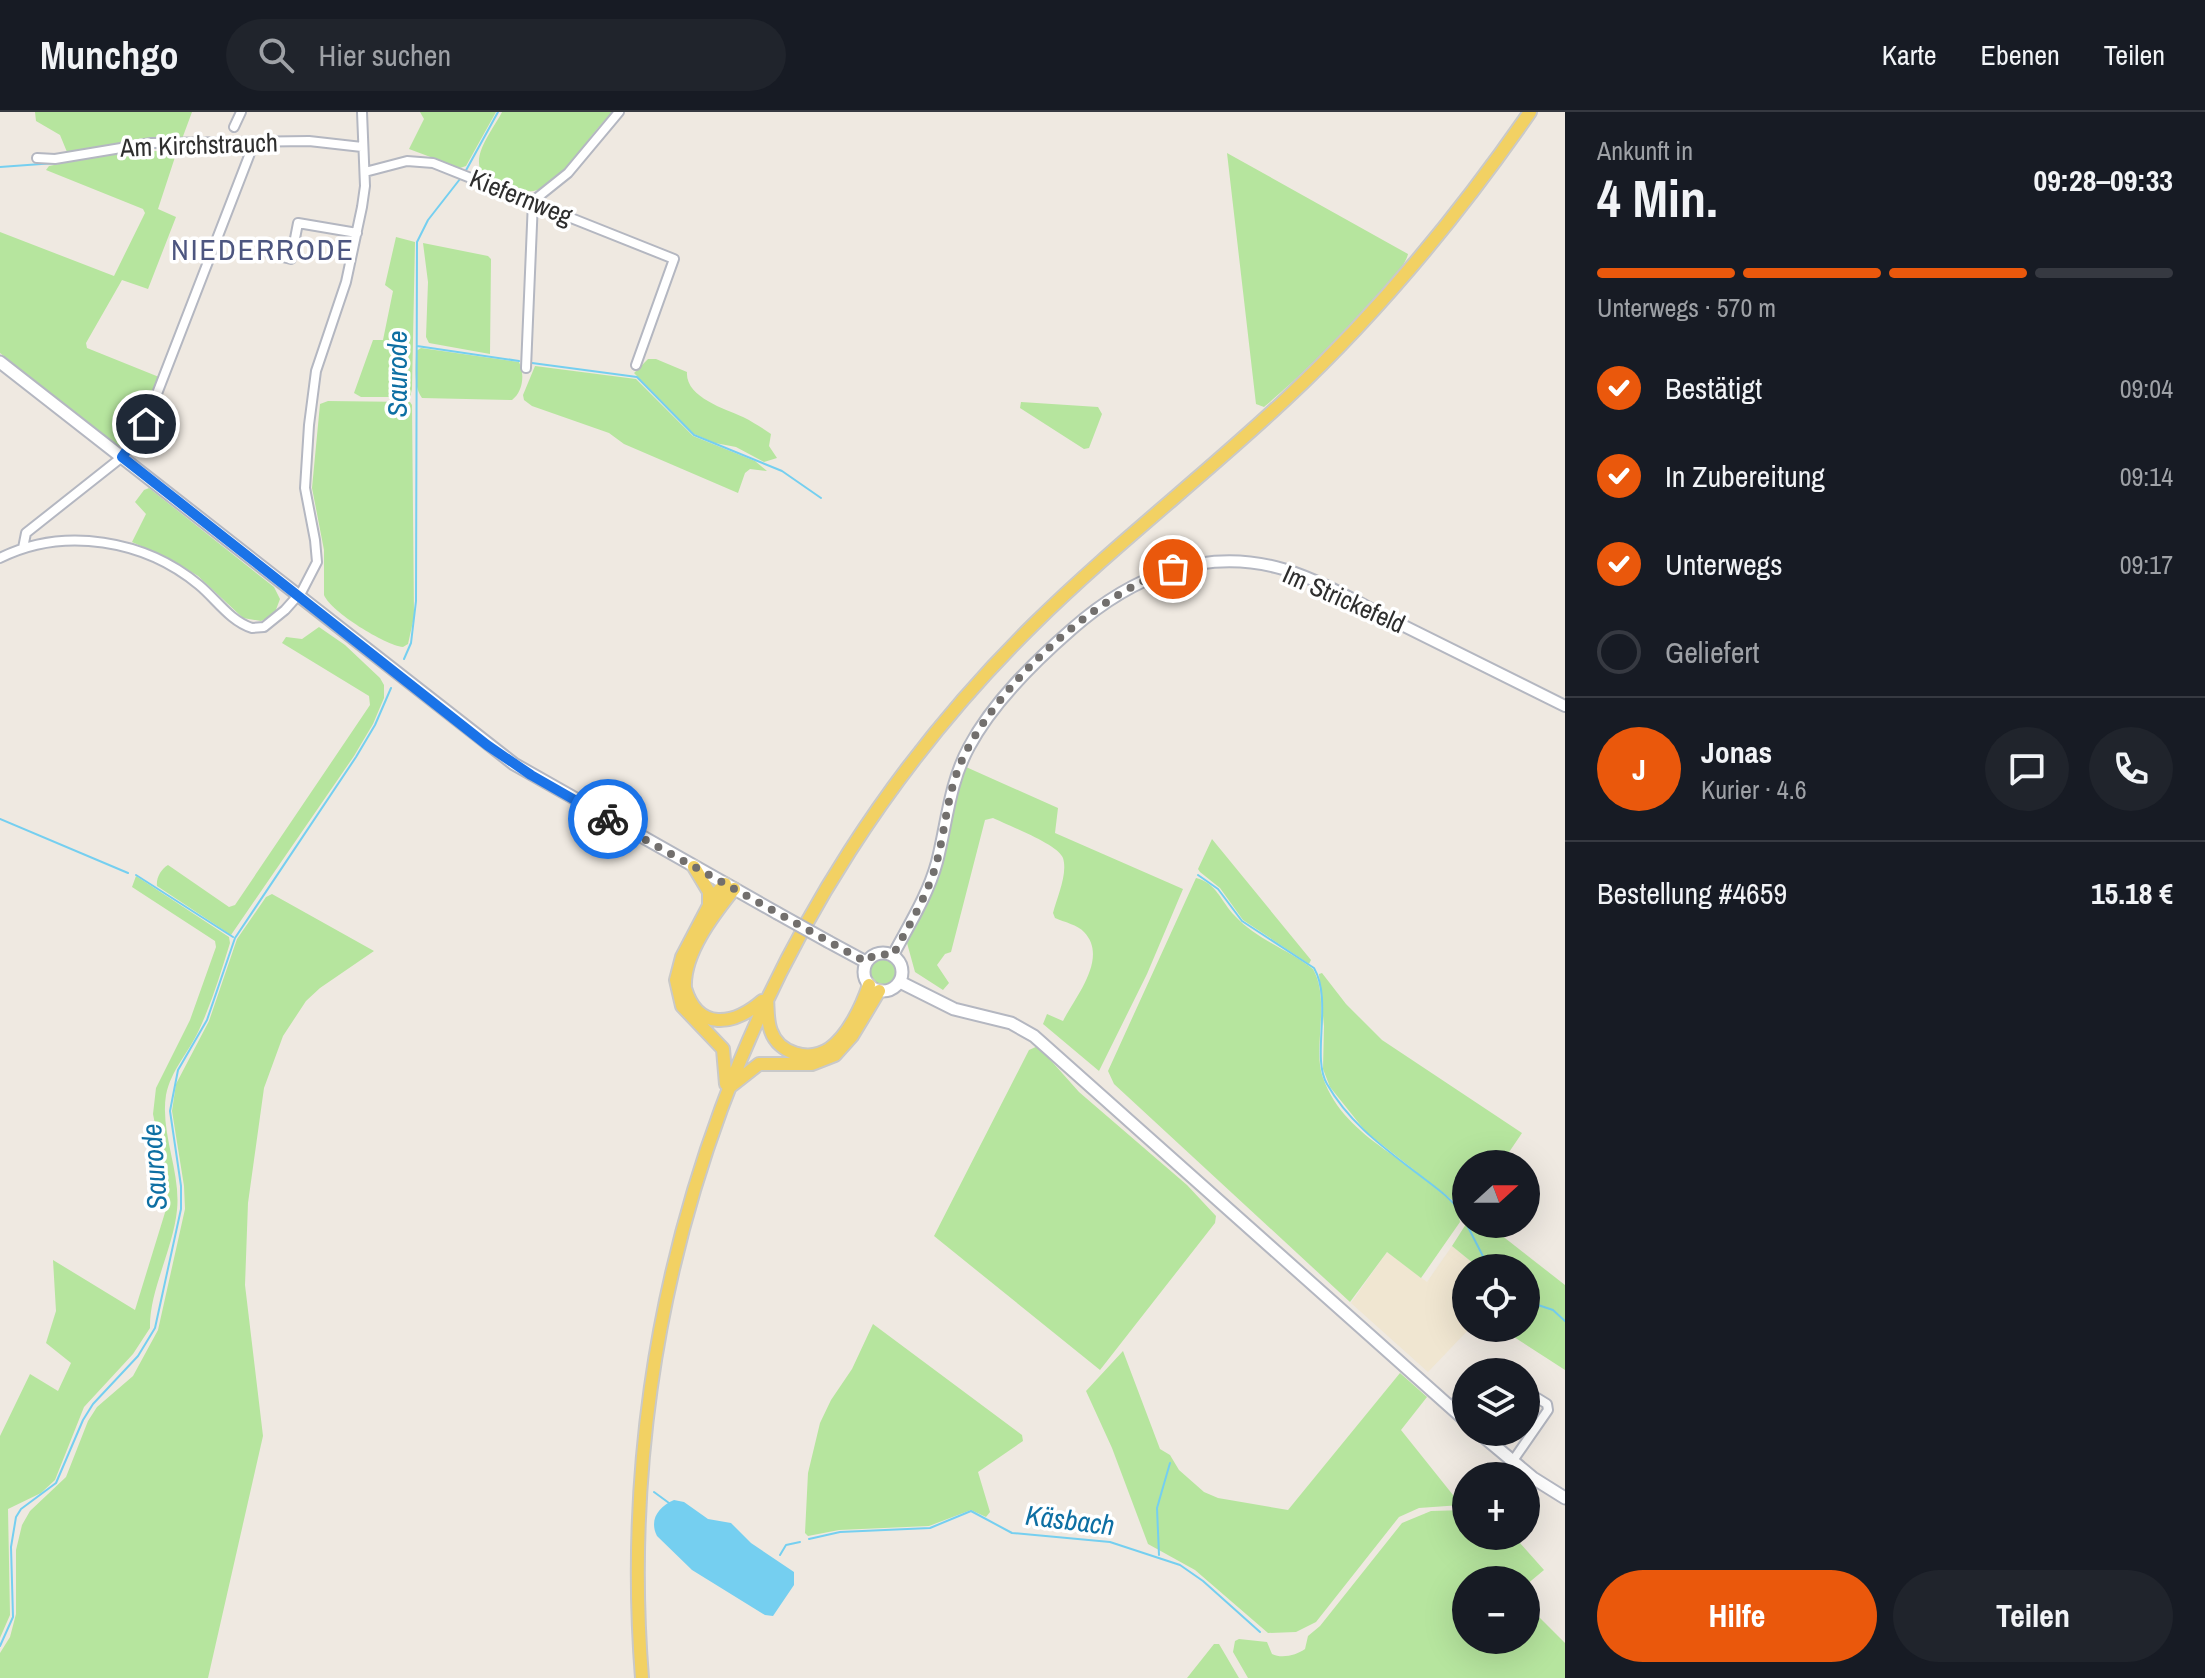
<!DOCTYPE html>
<html lang="de">
<head>
<meta charset="utf-8">
<style>
  :root { --surface:#171b24; --page:#20242c; --text:#f1f3f6; --muted:#9ea1a6; --line:#363941; --accent:#ea580c }
  body { margin:0; font-family:"Archivo Narrow",sans-serif; background:var(--page); color:var(--text); height:100vh; display:flex; flex-direction:column; font-size:30px; white-space:nowrap }
  * { box-sizing:border-box; margin:0 }
  p { font-size:26px; color:var(--muted) }
  .icon { flex:none; width:44px; height:44px; fill:none; stroke:currentColor; stroke-width:2; stroke-linecap:round; stroke-linejoin:round }
  .map { position:relative; flex:1; overflow:hidden }
  .side { display:flex; flex-direction:column; background:var(--surface); width:640px }
  .side>* { flex:none }
  .needle { width:52px; rotate:69deg }
  .buttons { position:absolute; left:1452px; top:1038px; display:grid; gap:16px }
  .buttons a { display:grid; place-items:center; width:88px; height:88px; border-radius:50%; background:var(--surface); box-shadow:0 8px 32px #0002; font-size:40px }
  .pin { position:absolute; display:grid; place-items:center; width:68px; height:68px; color:#fff; margin:-34px; border:4px solid #fff; border-radius:50%; box-shadow:0 2px 8px #0007 }
  .courier { position:absolute; display:grid; place-items:center; width:80px; height:80px; margin:-40px; border:6px solid #1a73e8; border-radius:50%; background:#fff; color:#222; box-shadow:0 2px 10px #0007 }
  .summary em { font-style:normal; font-weight:800 }
  .summary div { display:flex; flex-direction:column-reverse }
  .summary { display:flex; align-items:center; justify-content:space-between; height:136px; padding:0 32px }
  h1 { font-size:52px; font-weight:800; line-height:60px }
  .bar { display:grid; grid-template-columns:repeat(4,1fr); gap:12px 8px; align-content:center; height:96px; padding:0 32px }
  .bar i { height:10px; border-radius:6px; background:var(--line) }
  .bar .active { background:var(--accent) }
  .bar p { grid-column:span 4 }
  .line { display:flex; align-items:center; gap:20px; padding:0 32px; border-top:2px solid var(--line) }
  .line div { flex:1 }
  .round { display:grid; place-items:center; flex:none; width:84px; height:84px; border-radius:42px; background:var(--page) }
  ol { padding:0 32px; list-style:none }
  li { display:flex; align-items:center; gap:24px; height:88px }
  li p { margin-inline-start:auto }
  li .icon { padding:8px; border-radius:50%; background:var(--accent); color:#fff; stroke-width:4 }
  li:last-child { color:var(--muted) }
  li i { width:44px; height:44px; border:4px solid var(--line); border-radius:50% }
  .button { display:flex; gap:16px; margin-top:auto; padding:16px 32px }
  .button a { flex:1; height:92px; border-radius:48px; background:var(--accent); color:#fff; font-size:32px; font-weight:800; line-height:92px; text-align:center }
  .button a+a { background:var(--page); color:var(--text) }
  header { display:flex; align-items:center; gap:48px; box-sizing:border-box; height:112px; padding:0 40px; background:var(--surface); border-bottom:2px solid var(--line) }
  header strong { font-size:38px }
  nav { display:flex; gap:44px; margin-inline-start:auto; font-size:28px }
  .search { width:560px; height:72px; background:var(--page); display:flex; align-items:center; gap:20px; box-sizing:border-box; padding:0 28px; border-radius:44px; color:var(--muted); font-size:30px }
  main { display:flex; flex:1; min-height:0 }
  .map>svg:first-child { display:block }
</style>
</head>
<body>
<header>
<strong>Munchgo</strong>
<div class="search"><svg class="icon" aria-label="search" viewBox="0 0 24 24"><circle cx="10" cy="10" r="6"/><path d="M15 15l6 6"/></svg>Hier suchen</div>
<nav><a>Karte</a><a>Ebenen</a><a>Teilen</a></nav>
</header>
<main>
<div class="map">
<svg width="1565" height="1566" viewBox="0 0 1565 1566">
  <rect width="100%" height="100%" fill="#efe9e1"/>
  <path fill="#f0e6d1" d="M1452,1134L1479,1156H1466V1216H1470L1428,1260L1351,1191L1387,1140L1427,1170Z"/>
  <path fill="#b6e59e" d="M35,0H192L182,27H141L67,40L60,23L36,9Z
    M420,0H496L466,54L460,56L409,37L424,7Z
    M502,0H613C588,23 574,54 546,74C528,87 480,77 479,51C478,35 495,14 502,0Z
    M122,39H177L158,97L176,105L148,177L122,168L86,231L87,236L159,265L138,320L123,334H118L0,241V120L114,164L145,101L143,97L46,58L49,54Z
    M1227,41L1408,142C1403,169 1290,274 1264,295L1256,292Z
    M396,125L415,130L412,277L410,285H361L354,281L373,228H383L393,179L385,173Z
    M423,131L488,144L491,147L490,242L429,231L426,225L428,170Z
    M421,236L519,250C525,262 523,280 512,288L422,286C413,274 416,254 416,239Z
    M648,247H656L687,260C685,285 725,297 743,305C753,310 762,316 771,322L769,334L777,346L764,350L736,335L715,331L694,322L634,261Z
    M535,254L636,267L693,324L755,349L767,359L750,357L745,361L738,381L624,332L609,321L532,294L524,288L523,283Z
    M328,289L410,290L412,293L414,505L408,532L403,535C385,533 331,500 324,483V438L312,376L320,292Z
    M1021,290L1098,295L1102,302L1089,336L1084,337L1020,296Z
    M149,376L274,475L280,487L274,503L261,509L243,506L198,464L172,448L132,430L146,402L135,390L144,378Z
    M319,515L345,533L380,566L384,573V586L373,612L354,644L231,823L157,774C156,766 161,757 168,753L229,795L235,793L370,593L369,584L282,531L286,525L302,527Z
    M966,655L1058,696L1055,721L1183,777L1147,862L1099,959L1043,912L1047,902L1063,909C1075,885 1109,846 1084,820C1078,813 1064,810 1055,806L1053,801C1057,785 1068,762 1063,746C1058,732 1007,713 993,706L985,708L951,840L945,842L937,853L949,871L943,878L915,860L907,831L937,768L955,686Z
    M1212,727L1311,848L1309,852L1243,808L1220,776L1200,760L1198,757Z
    M136,764L229,825L230,831C221,860 212,890 199,918C189,940 171,958 166,983C160,1021 181,1060 177,1098C173,1138 149,1179 150,1216L133,1242L84,1295L55,1368L41,1381L8,1397L10,1503L0,1526V1324L30,1262L58,1279L71,1251L46,1231L56,1199L53,1148L135,1198L167,1094V1073L153,1002L156,976L190,908L216,835L215,829L132,775Z
    M1196,766C1217,771 1221,790 1235,804C1256,827 1289,838 1313,857C1331,889 1312,937 1323,966C1346,1030 1418,1048 1458,1097L1460,1110L1421,1166L1387,1140L1350,1190L1114,972L1108,959Z
    M272,782L374,839L320,876L306,889L283,924L264,976L248,1091L245,1173L263,1324L208,1566H0V1541L10,1525L16,1502V1438L22,1413L30,1399L66,1365L88,1309L97,1295L133,1264L158,1218L185,1097L184,1074L172,999L176,972L209,909L237,827L266,785Z
    M869 860a14 14 0 1 1 28 0a14 14 0 1 1-28 0Z
    M1322,861L1346,892L1382,928L1522,1021L1501,1052H1466V1099L1366,1020L1330,975L1323,957L1324,914L1319,862Z
    M1038,934L1079,980L1187,1073L1216,1104L1215,1111L1100,1258L934,1124L1029,938Z
    M1466,1112H1487L1565,1173V1258L1500,1216H1526V1156H1479L1452,1134Z
    M873,1212L1022,1323L1023,1329L978,1360L990,1400L986,1405L971,1398L929,1414L839,1418L808,1424L805,1421L808,1361L820,1311L831,1288L852,1257Z
    M1123,1239L1160,1337L1170,1343L1179,1358L1204,1380L1218,1386L1288,1398L1400,1261L1427,1285L1401,1318L1461,1393L1419,1396L1399,1405L1316,1510L1296,1520L1268,1521L1195,1458L1148,1432L1112,1336L1086,1279Z
    M1466,1398V1424H1523L1520,1431L1544,1458L1526,1473V1468H1466V1528H1526V1492L1565,1531V1566H1248L1233,1540L1235,1529L1239,1527L1267,1530L1272,1542C1282,1547 1297,1543 1305,1537L1308,1524L1320,1514L1402,1411L1431,1399Z
    M1214,1532H1219L1239,1566H1187Z"/>
  <path fill="#75cff0" d="M674,1388L684,1390L708,1407L731,1411L751,1431L794,1460V1473L773,1504L765,1503L692,1458L657,1424C649,1408 658,1395 674,1388Z"/>
  <g fill="none" stroke-linecap="round" stroke-linejoin="round">
    <path stroke="#75cff0" stroke-width="2" d="M143,36H161
      M0,55L55,51
      M464,62L498,0
      M417,234L519,249
      M532,251L637,265L694,323L782,359L821,386
      M404,547L411,531L416,489L417,130L428,108L460,67
      M0,707L128,761
      M136,763L233,825
      M1198,763L1218,777L1242,809L1314,856C1333,889 1311,945 1327,972C1349,1011 1383,1035 1418,1062C1435,1075 1452,1086 1463,1104
      M1467,1113L1489,1156
      M1526,1189L1553,1198L1565,1209
      M654,1380L669,1391
      M809,1427L840,1420L930,1416L971,1399L1012,1421L1110,1430L1180,1453L1203,1469L1260,1520
      M780,1443L786,1433L800,1430
      M1159,1443L1157,1396L1170,1351
      M0,1534L13,1505L11,1435L16,1405L21,1397L56,1371L83,1308L93,1292L138,1244L155,1216L181,1097V1074L170,999L178,958L207,908L235,826L356,645L375,613L391,576"/>
    <defs>
      <path id="minor" d="M234,15L241,0
        M37,46L55,47L151,31L309,29L362,35
        M365,60L407,49L433,51L674,147L636,253
        M533,89L568,61L619,0
        M270,142L291,147L298,111L357,121
        M526,256L533,89
        M23,436L26,421L122,345L141,323L254,31
        M0,446C64,414 145,428 199,473C216,487 230,509 252,516L264,515L285,498L302,479L317,450L315,428L305,376L309,313L316,259L346,170L362,95L365,74L362,0
        M1484,1260L1488,1255L1497,1260
        M1451,1295L1466,1279
        M1512,1350L1548,1298L1547,1292L1526,1279"/>
      <path id="tertiary" d="M893,843C909,813 928,783 937,750C947,711 949,672 969,635C993,590 1034,550 1072,517C1131,465 1203,434 1283,457C1323,469 1360,492 1398,511C1453,538 1509,566 1565,594"/>
      <path id="secondary" d="M0,250L514,652L777,801
        M829,830L866,850
        M864 860a19 19 0 1 1 38 0a19 19 0 1 1-38 0Z
        M900,870L954,897L1011,911L1034,924L1466,1309
        M1478,1320L1533,1366L1565,1386"/>
      <path id="primary" d="M694,755L709,780V792
        M725,772L714,784L682,845L676,868L682,894L723,937L726,972
        M734,777C713,803 683,842 685,876C698,920 734,913 762,889
        M767,887C768,898 767,909 771,919C779,942 809,950 829,937C848,924 862,894 869,873
        M731,974L759,952H812L835,943L852,924L879,879
        M642,1566C611,1177 754,788 1033,513C1113,434 1204,364 1286,287C1378,201 1458,104 1530,0"/>
    </defs>
    <use href="#minor" stroke="#b4b7c1" stroke-width="12"/>
    <use href="#tertiary" stroke="#b4b7c1" stroke-width="14"/>
    <use href="#secondary" stroke="#b4b7c1" stroke-width="15"/>
    <use href="#primary" stroke="#c9c9c9" stroke-width="16"/>
    <use href="#minor" stroke="#fff" stroke-width="8"/>
    <use href="#tertiary" stroke="#fff" stroke-width="10"/>
    <use href="#secondary" stroke="#fff" stroke-width="11"/>
    <use href="#primary" stroke="#f2d163" stroke-width="12"/>
    <defs>
      <path id="secondary-bridge" d="M777,801L829,830"/>
    </defs>
    <use href="#secondary-bridge" stroke="#b4b7c1" stroke-width="15" stroke-linecap="butt"/>
    <use href="#secondary-bridge" stroke="#fff" stroke-width="11"/>
  </g>
  <g fill="none" stroke-linecap="round" stroke-linejoin="round">
    <path stroke="#726f6d" stroke-width="8" stroke-dasharray="0 14.4" d="M608,707L866,850L875,842L893,843C909,813 928,783 937,749C945,718 947,685 959,655C990,579 1095,481 1173,457"/>
    <path stroke="#1a73e8" stroke-width="10" d="M146,312L122,345L487,633L531,663L608,707"/>
  </g>
  <g text-anchor="middle" stroke-width="7" stroke-linejoin="round" paint-order="stroke">
    <g font-size="26" fill="#2e2e2e" stroke="#fff">
      <text transform="translate(199 33) rotate(-2)" y="9">Am Kirchstrauch</text>
      <text transform="translate(521 85) rotate(22)" y="9">Kiefernweg</text>
      <text transform="translate(1344 487) rotate(24)" y="9">Im Strickefeld</text>
    </g>
    <g font-size="28" font-style="italic" fill="#0d6fa3" stroke="#fff">
      <text transform="translate(397 262) rotate(-90)" y="10">Saurode</text>
      <text transform="translate(154 1055) rotate(-94)" y="10">Saurode</text>
      <text transform="translate(1070 1408) rotate(7)" y="10">Käsbach</text>
    </g>
    <g font-size="30" letter-spacing="2" fill="#4d5680" stroke="#fff">
      <text x="263" y="148">NIEDERRODE</text>
    </g>
  </g>
</svg>
<div class="buttons">
<a><svg class="needle" viewBox="-14 -14 28 28"><path d="M0-13l5 13h-10z" fill="#e53935"/><path d="M0 13l5-13h-10z" fill="#9ea1a6"/></svg></a>
<a><svg class="icon" aria-label="locate" viewBox="0 0 24 24"><circle cx="12" cy="12" r="6"/><path d="M12 2v4M12 18v4M2 12h4M18 12h4"/></svg></a>
<a><svg class="icon" aria-label="layers" viewBox="0 0 24 24"><path d="M12 4l9 5-9 5-9-5zM3 14l9 5 9-5"/></svg></a>
<a>+</a>
<a>−</a>
</div>
<div class="pin" style="left:1173px;top:457px;background:#ea580c"><svg class="icon" aria-label="bag" viewBox="0 0 24 24"><path d="M5 8h14l-1 12H6zM9 8a3 3 0 0 1 6 0"/></svg></div>
<div class="pin" style="left:146px;top:312px;background:#1f2937"><svg class="icon" aria-label="home" viewBox="0 0 24 24"><path d="M3 11l9-7 9 7M6 9v11h12V9"/></svg></div>
<div class="courier" style="left:608px;top:707px"><svg class="icon" aria-label="bike" viewBox="0 0 24 24"><circle cx="6" cy="16" r="4"/><circle cx="18" cy="16" r="4"/><path d="M6 16l4-8h5l3 8M10 8l3 8H6M13 5h3"/></svg></div>
</div>
<section class="side">
<div class="summary"><div><h1>4 Min.</h1><p>Ankunft in</p></div><em>09:28–09:33</em></div>
<div class="bar"><i class="active"></i><i class="active"></i><i class="active"></i><i></i><p>Unterwegs · 570 m</p></div>
<ol>
<li><svg class="icon" aria-label="check" viewBox="0 0 24 24"><path d="M5 12l5 5 9-10"/></svg>Bestätigt<p>09:04</p></li>
<li><svg class="icon" aria-label="check" viewBox="0 0 24 24"><path d="M5 12l5 5 9-10"/></svg>In Zubereitung<p>09:14</p></li>
<li><svg class="icon" aria-label="check" viewBox="0 0 24 24"><path d="M5 12l5 5 9-10"/></svg>Unterwegs<p>09:17</p></li>
<li><i></i>Geliefert</li>
</ol>
<div class="line" style="height:144px"><b class="round" style="background:var(--accent);color:#fff">J</b><div><b>Jonas</b><p>Kurier · 4.6</p></div><a class="round"><svg class="icon" aria-label="chat" viewBox="0 0 24 24"><path d="M4 5h16v11H9l-5 4z"/></svg></a><a class="round"><svg class="icon" aria-label="phone" viewBox="0 0 24 24"><path d="M5 4h4l2 5-3 2q2 4 5 5l2-3 5 2v4C11 20 4 13 5 4z"/></svg></a></div>
<div class="line" style="height:104px"><div>Bestellung #4659</div><b>15.18 €</b></div>
<div class="button"><a>Hilfe</a><a>Teilen</a></div>
</section>
</main>
</body>
</html>
